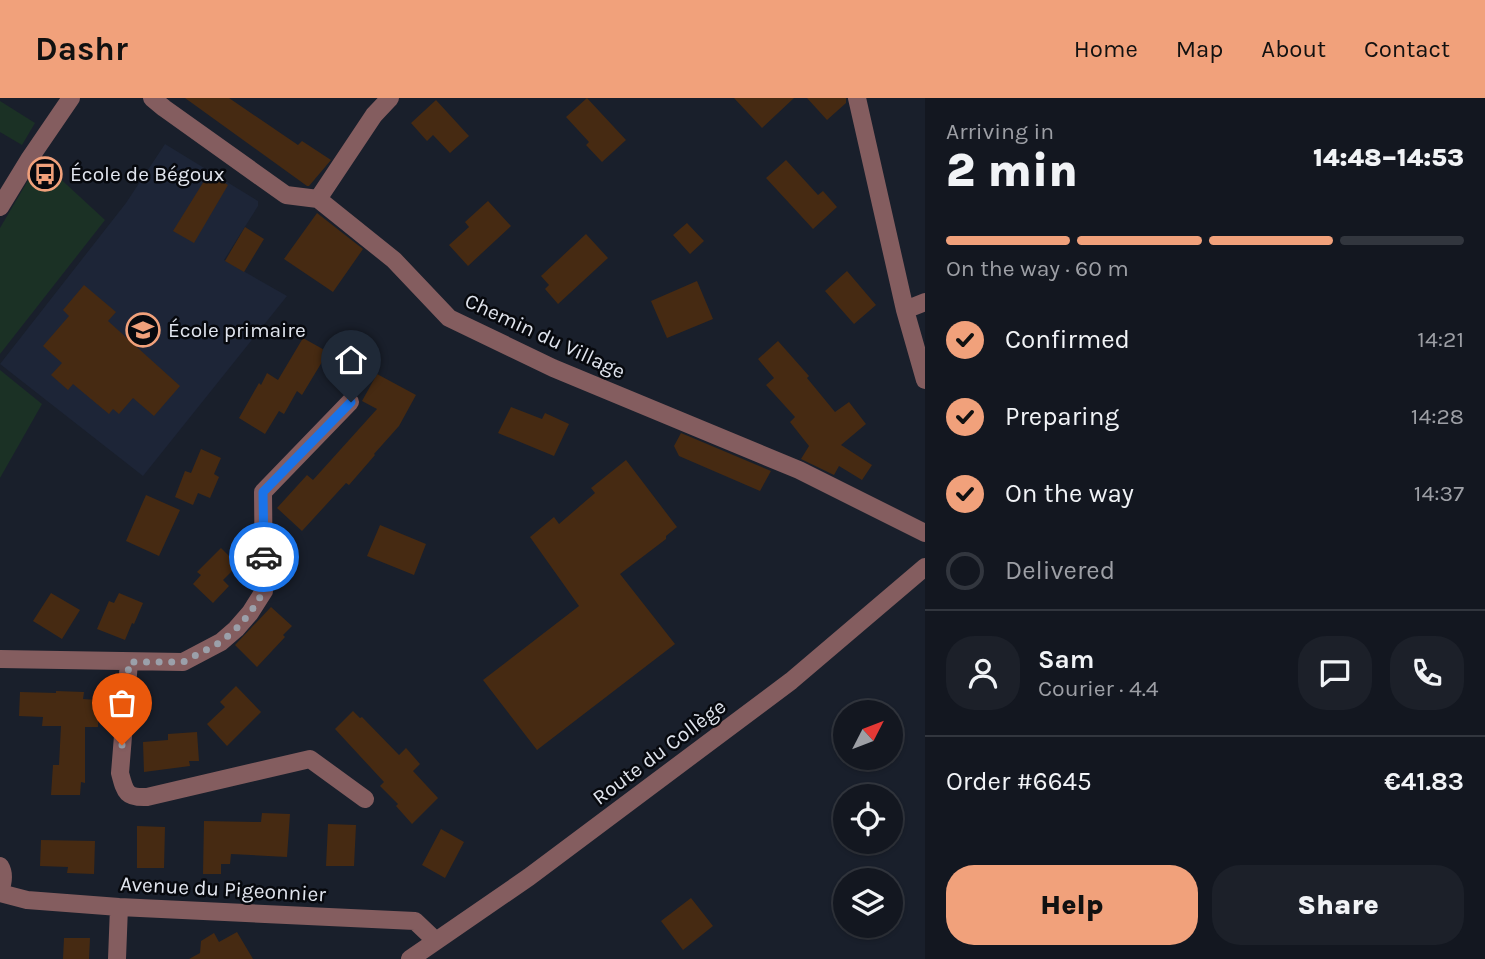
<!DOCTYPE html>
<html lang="en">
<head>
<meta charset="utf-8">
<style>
  :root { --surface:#131720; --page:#1c2029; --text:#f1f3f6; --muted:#9d9fa5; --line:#32363e; --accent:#f1a17b }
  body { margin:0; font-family:Karla,sans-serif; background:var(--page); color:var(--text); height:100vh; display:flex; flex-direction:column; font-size:26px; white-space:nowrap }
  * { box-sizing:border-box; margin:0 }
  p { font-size:23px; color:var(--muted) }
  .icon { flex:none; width:38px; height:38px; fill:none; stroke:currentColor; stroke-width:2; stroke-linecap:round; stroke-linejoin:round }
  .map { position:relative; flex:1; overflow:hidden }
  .details { display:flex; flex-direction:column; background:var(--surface); width:560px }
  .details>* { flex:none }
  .needle { width:46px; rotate:48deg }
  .buttons { position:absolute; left:833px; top:602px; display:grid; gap:14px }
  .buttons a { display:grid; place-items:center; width:70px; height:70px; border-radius:50%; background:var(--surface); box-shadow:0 2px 5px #0004,0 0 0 2px var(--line); font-size:35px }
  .pin { position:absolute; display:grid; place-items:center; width:60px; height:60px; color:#fff; margin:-72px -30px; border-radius:50% 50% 50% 0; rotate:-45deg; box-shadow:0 0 7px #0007 }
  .pin .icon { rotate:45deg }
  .courier { position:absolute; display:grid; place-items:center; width:70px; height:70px; margin:-35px; border:5px solid #1a73e8; border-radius:50%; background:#fff; color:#222; box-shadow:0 2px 9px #0007 }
  .head em { font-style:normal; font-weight:800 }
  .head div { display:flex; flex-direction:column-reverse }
  .head { display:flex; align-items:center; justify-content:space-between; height:119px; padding:0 21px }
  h1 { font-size:46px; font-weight:800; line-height:52px }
  .bar { display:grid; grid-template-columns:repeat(4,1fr); gap:10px 7px; align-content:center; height:84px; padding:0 21px }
  .bar i { height:9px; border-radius:5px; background:var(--line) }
  .bar .selected { background:var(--accent) }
  .bar p { grid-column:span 4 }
  .line { display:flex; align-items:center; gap:18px; padding:0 21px; border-top:2px solid var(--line) }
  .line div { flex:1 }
  .round { display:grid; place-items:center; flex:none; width:74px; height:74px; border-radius:28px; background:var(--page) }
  ol { padding:0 21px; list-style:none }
  li { display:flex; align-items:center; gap:21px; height:77px }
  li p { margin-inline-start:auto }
  li .icon { padding:7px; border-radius:50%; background:var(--accent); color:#111; stroke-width:4 }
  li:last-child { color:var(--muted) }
  li i { width:38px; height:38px; border:4px solid var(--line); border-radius:50% }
  .button { display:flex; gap:14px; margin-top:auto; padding:14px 21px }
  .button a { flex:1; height:80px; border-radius:28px; background:var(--accent); color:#111; font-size:28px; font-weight:800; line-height:80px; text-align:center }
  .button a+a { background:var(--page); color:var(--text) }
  header { display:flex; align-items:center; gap:42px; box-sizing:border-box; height:98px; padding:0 35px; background:var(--accent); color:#111 }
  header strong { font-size:33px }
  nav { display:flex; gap:38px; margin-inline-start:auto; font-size:24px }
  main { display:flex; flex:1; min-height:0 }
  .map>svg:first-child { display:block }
</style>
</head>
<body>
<header>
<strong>Dashr</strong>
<nav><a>Home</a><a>Map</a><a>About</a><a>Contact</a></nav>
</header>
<main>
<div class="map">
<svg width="925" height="861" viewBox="0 0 925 861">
  <rect width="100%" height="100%" fill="#191f2b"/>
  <path fill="#1d2537" d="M165,46L258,103V108L224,162L287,198L143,378L0,266L126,105Z"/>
  <path fill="#1b3125" d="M0,3L35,25L22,47L0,34Z
    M40,62L105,122L0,256V130Z
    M0,272L42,306L0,380Z"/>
  <path fill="#462a12" d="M185,0H229L298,47L302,43L331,62L309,88H307Z
    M587,0L626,42L602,64L586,47L589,44L566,19Z
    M734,0H794L762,30Z
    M807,0H846V5L827,22Z
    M436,2L469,38L450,55L433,37L427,43L411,25Z
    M786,62L818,97L823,93L837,109L813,131L766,80Z
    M209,75L228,87L194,145L173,133Z
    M488,103L511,128L468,168L449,147L469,129L465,124Z
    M317,115L363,151L333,194L284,161Z
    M687,125L704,143L690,156L673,137Z
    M245,129L264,141L244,174L225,163Z
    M586,136L608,160L558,206L545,191L549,187L541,178Z
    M847,173L876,207L854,226L825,193Z
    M697,183L713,221L667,240L651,203Z
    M84,187L116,214L108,223L180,288L154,318L133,300L119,316L113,311L109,316L73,286L68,292L51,277L62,265L43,248L69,218L63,212Z
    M303,240L328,254L302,297L297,293L284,316L279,313L265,336L239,320L259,285L261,287L267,275L278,282Z
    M778,243L809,278L807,280L835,314L849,304L866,326L841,347L872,367L862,382L839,368L834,377L801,361L809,348L790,324L795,319L766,287L774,280L758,261Z
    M377,276L416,297L399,328L374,356L375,357L349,387L346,385L302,433L277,410L307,377L313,382L377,311L362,303Z
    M511,309L542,321L545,315L569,326L554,358L498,335Z
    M681,335L771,373L760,393L679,358L674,348Z
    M201,351L221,360L214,376L219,379L210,400L198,395L193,407L175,399L185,373L191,375Z
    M626,362L677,429L666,438V441L620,476L675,546L537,652L483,582L579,508L530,439L554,419L559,426L595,395L591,390Z
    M146,397L180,412L159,458L126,443Z
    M380,427L426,446L414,477L367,458Z
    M221,450L238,467L223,482L229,488L213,505L193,486L201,477L197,474Z
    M51,495L80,512L62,541L33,523Z
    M119,495L143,505L134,526L132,525L125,542L97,531L109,503L114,505Z
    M271,509L292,528L283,537L285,539L257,569L235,547Z
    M236,588L261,614L227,648L207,626L225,609L220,604Z
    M56,593L84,594L83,601L99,602L98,629H85V685L81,684L80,697H51L53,667H59L61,628H42L43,619L19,618L20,594L56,595Z
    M353,613L360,620L362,619L399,657L406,650L420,666L413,673L438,700L412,726L396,708L398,706L380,688L384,684L335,631Z
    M197,634L199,663H189L190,668L144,674L143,644L168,642V636Z
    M262,715L290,716L287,759L231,756L230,766H221V776H203L204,723L261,724Z
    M328,726L356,727L354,768H326Z
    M137,728L165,729L164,770H137Z
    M441,731L464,744L445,780L422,767Z
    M41,742L95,743L94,776L67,775L68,769L40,768Z
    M691,800L713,828L683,852L661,823Z
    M237,834L253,861H189L200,855L201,843L214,835L219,844Z
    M64,840H90L89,861H63Z"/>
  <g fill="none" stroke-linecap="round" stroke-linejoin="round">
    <path stroke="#845d5f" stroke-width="18" d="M152,0L164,10L286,97L318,101L394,162L449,220L553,270L799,372L925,435
      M857,0L905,212L925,282
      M318,101L374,17L390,0
      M0,109L30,60L71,0
      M905,212L925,204
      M0,561L183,564L221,544L236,531L250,515L264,493L263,394L350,304
      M129,564L120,675C125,694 126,700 147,699L310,661L365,701
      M0,768C5,776 3,785 0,793
      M0,795L27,802L119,809L415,823L436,843
      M117,861L119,809
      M410,861L529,779L791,583L925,469"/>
  </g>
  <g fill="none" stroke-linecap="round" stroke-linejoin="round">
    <path stroke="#9ba0aa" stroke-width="7" stroke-dasharray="0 12.6" d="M122,647L129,564H183L221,544L236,531L250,515L264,493V459"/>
    <path stroke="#1a73e8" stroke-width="9" d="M264,459L263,394L351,304"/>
  </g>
  <defs>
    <symbol id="bus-ring" viewBox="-11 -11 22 22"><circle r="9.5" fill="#07090e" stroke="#f1a17b" stroke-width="1.5"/><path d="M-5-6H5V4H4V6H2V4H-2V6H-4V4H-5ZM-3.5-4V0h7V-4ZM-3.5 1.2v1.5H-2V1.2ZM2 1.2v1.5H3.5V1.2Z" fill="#f1a17b"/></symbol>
    <symbol id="school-ring" viewBox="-11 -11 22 22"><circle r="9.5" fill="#07090e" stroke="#f1a17b" stroke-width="1.5"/><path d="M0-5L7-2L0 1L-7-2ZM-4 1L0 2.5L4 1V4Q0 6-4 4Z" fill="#f1a17b"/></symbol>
  </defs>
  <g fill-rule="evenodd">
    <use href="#bus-ring" x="26" y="57" width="38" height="38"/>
    <use href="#school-ring" x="124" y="213" width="38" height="38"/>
  </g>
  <g text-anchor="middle" stroke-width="5" stroke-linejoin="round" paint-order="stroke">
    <g font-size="21" fill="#e1e5ee" stroke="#07090e" text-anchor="start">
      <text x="70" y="83">École de Bégoux</text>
      <text x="168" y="239">École primaire</text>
    </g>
    <g font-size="21" fill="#e1e5ee" stroke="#07090e">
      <text transform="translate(545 238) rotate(25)" y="7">Chemin du Village</text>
      <text transform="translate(659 654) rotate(-37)" y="7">Route du Collège</text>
      <text transform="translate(223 791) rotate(3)" y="7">Avenue du Pigeonnier</text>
    </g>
  </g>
</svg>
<div class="buttons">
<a><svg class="needle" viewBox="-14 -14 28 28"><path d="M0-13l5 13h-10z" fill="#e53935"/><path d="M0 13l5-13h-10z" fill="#9d9fa5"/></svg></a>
<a><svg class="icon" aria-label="locate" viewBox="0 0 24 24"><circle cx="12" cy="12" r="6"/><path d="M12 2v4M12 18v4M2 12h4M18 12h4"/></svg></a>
<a><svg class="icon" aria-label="layers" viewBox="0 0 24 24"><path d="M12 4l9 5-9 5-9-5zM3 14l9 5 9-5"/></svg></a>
</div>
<div class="pin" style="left:122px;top:647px;background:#ea580c"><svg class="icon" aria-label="bag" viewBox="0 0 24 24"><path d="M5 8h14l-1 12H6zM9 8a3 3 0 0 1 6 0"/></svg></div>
<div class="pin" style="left:351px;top:304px;background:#1f2937"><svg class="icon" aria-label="home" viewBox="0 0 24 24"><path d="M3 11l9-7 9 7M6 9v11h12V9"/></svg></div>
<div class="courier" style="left:264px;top:459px"><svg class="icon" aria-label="car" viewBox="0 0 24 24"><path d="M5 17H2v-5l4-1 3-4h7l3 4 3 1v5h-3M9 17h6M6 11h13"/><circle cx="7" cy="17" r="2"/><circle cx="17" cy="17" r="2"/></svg></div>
</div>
<section class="details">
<div class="head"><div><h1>2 min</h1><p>Arriving in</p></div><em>14:48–14:53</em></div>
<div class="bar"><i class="selected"></i><i class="selected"></i><i class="selected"></i><i></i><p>On the way · 60 m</p></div>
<ol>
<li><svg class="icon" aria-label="check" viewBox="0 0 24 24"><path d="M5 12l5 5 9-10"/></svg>Confirmed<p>14:21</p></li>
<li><svg class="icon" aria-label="check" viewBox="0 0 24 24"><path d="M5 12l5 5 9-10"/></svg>Preparing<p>14:28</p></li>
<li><svg class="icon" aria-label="check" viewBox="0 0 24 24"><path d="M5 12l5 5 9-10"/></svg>On the way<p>14:37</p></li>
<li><i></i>Delivered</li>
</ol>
<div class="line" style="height:126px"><a class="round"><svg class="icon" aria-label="person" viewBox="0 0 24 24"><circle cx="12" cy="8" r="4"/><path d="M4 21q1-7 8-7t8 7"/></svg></a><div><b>Sam</b><p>Courier · 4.4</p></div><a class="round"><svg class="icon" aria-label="chat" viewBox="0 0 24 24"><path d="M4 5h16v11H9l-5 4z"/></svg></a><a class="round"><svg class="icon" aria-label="phone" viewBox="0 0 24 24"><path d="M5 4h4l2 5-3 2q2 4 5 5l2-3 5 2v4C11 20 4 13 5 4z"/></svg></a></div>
<div class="line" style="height:91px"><div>Order #6645</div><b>€41.83</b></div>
<div class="button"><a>Help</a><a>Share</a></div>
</section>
</main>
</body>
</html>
